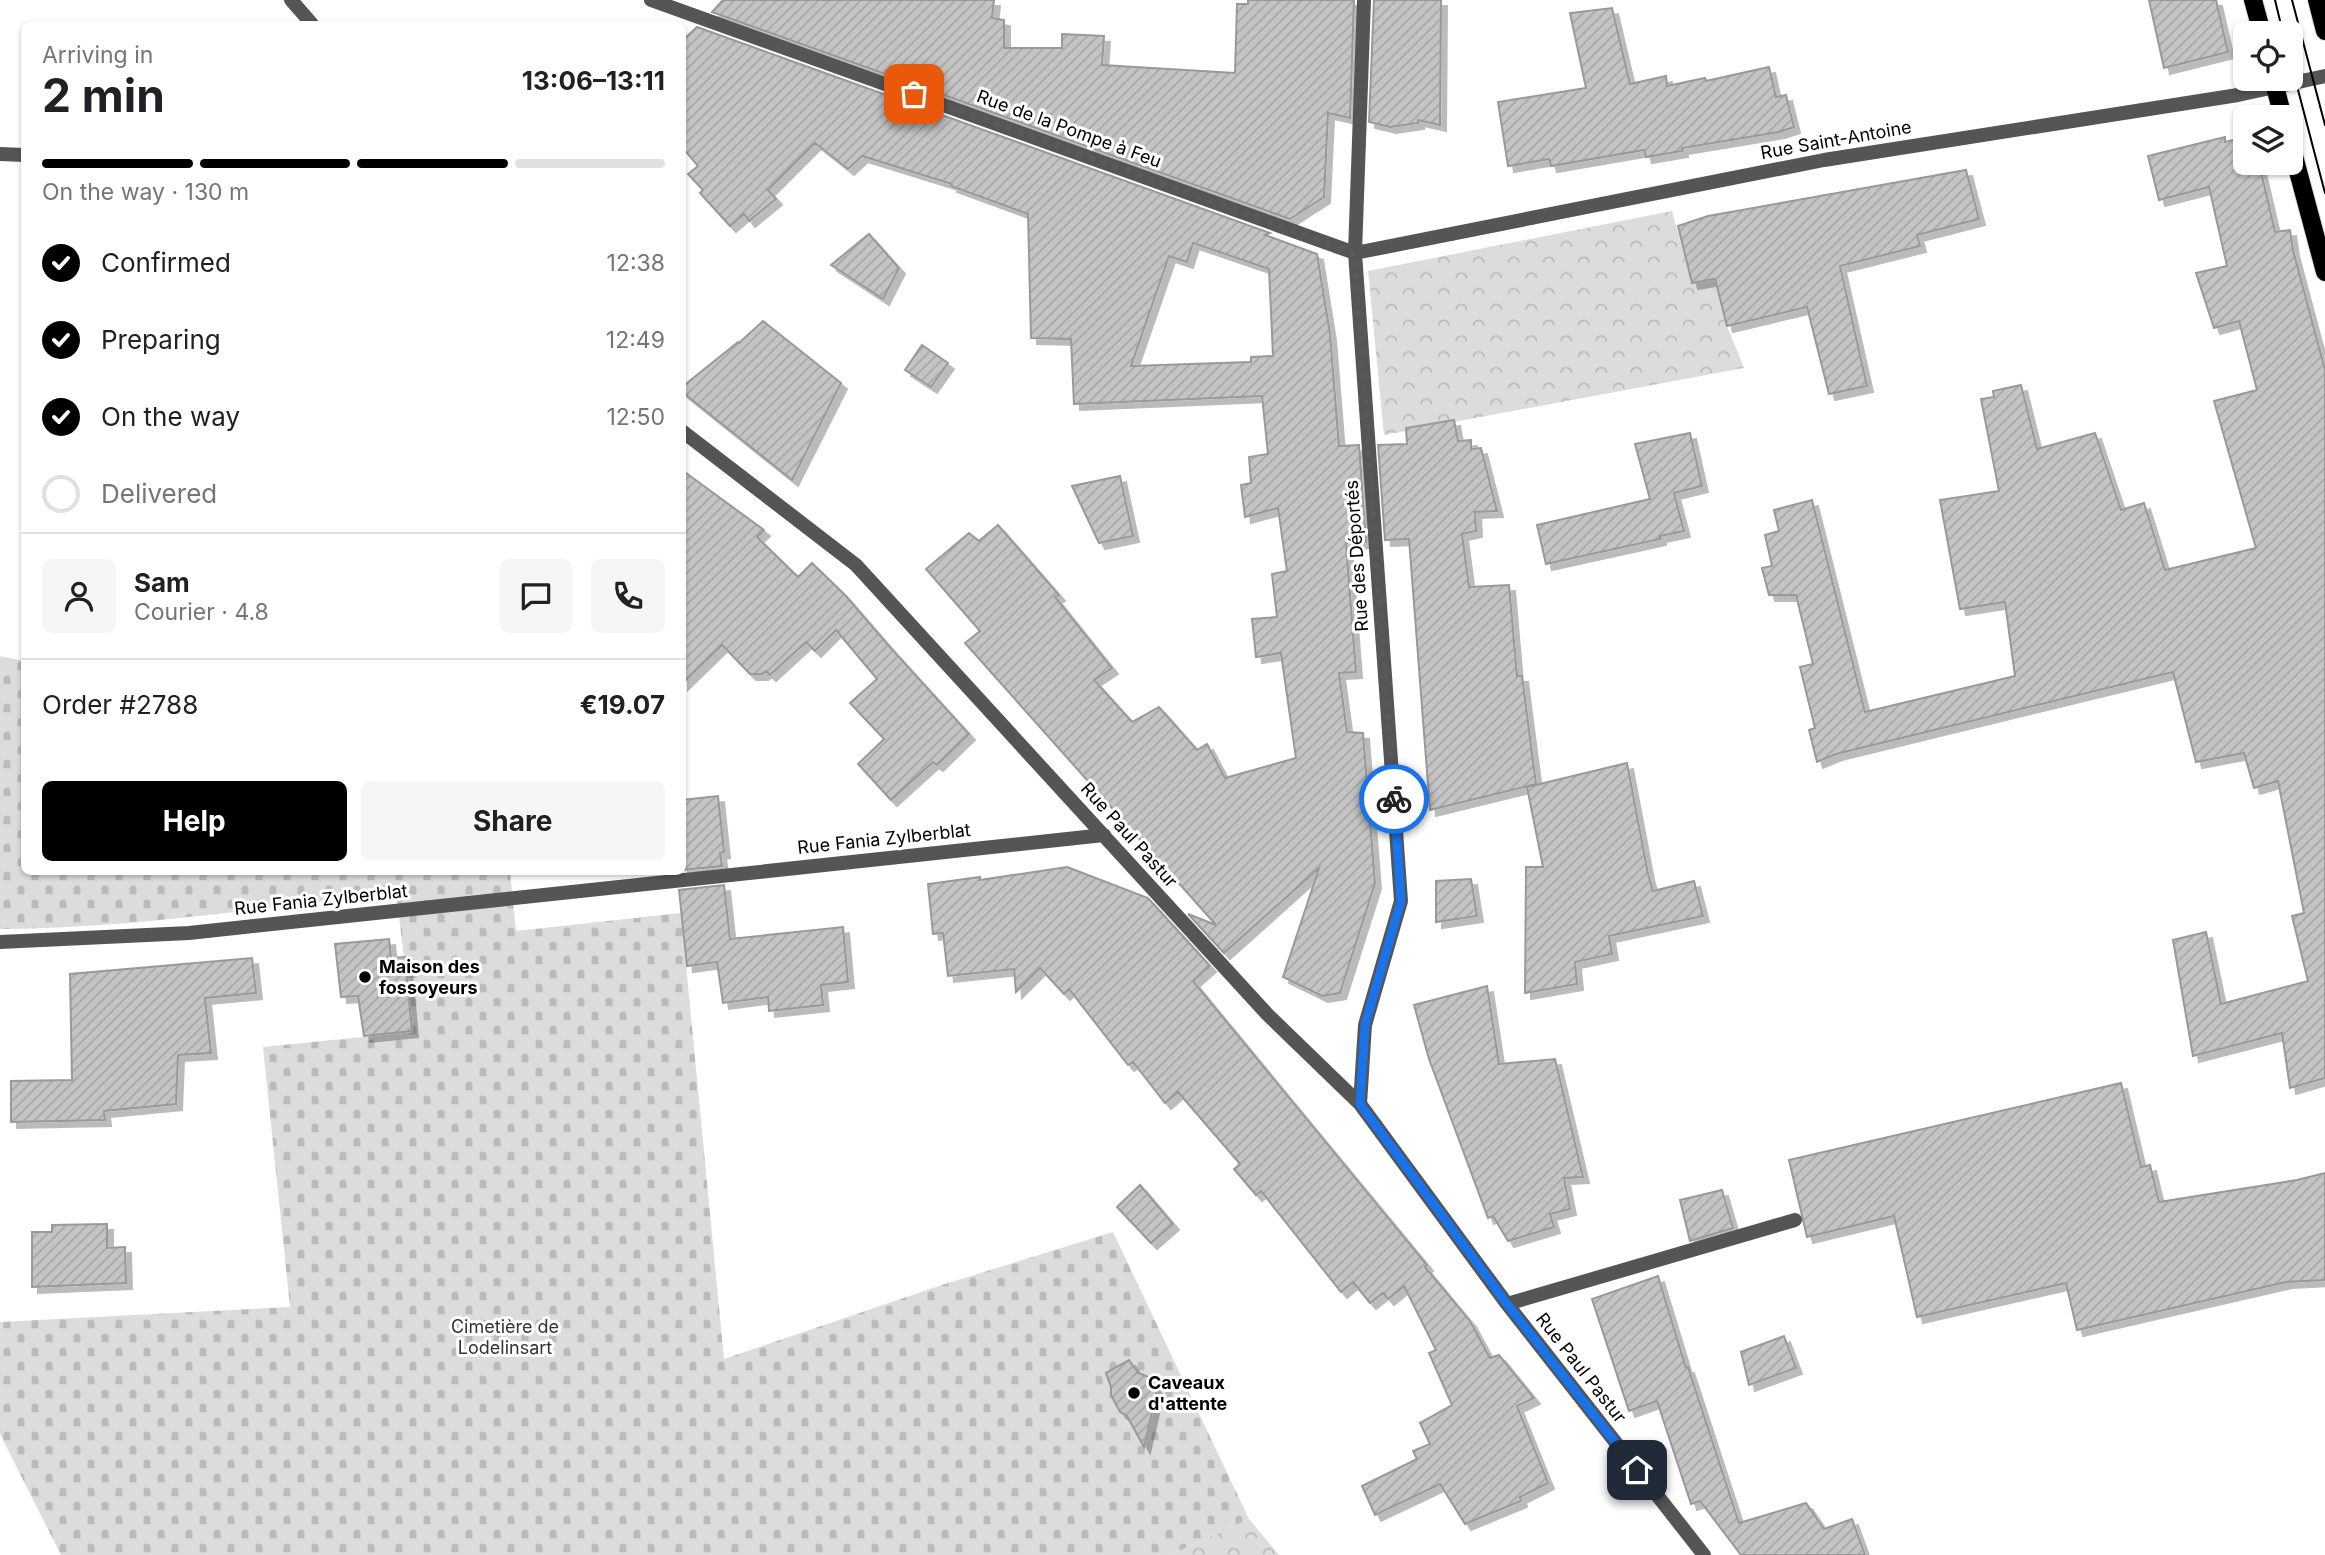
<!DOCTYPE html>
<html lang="en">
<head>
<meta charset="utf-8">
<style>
  :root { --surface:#fff; --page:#f6f6f6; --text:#202124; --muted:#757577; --line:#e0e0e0; --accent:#000 }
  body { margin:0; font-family:Inter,sans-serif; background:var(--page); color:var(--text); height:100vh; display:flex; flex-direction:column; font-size:26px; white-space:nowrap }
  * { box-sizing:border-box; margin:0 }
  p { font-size:23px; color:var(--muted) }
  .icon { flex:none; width:38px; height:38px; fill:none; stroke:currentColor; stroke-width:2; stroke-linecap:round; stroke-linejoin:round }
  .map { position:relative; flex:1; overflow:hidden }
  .details { position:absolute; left:21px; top:21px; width:665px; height:854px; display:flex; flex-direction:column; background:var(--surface); border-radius:10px; box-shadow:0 2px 5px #0004 }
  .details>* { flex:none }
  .buttons { position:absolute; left:2233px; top:21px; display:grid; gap:14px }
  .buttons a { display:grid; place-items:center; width:70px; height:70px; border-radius:10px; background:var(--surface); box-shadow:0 2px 5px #0004; font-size:35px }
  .pin { position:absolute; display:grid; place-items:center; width:60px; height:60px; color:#fff; margin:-30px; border-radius:14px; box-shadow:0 4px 10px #0006 }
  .courier { position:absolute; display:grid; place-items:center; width:70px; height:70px; margin:-35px; border:5px solid #1a73e8; border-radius:50%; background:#fff; color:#222; box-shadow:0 2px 9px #0007 }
  .headline em { font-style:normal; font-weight:700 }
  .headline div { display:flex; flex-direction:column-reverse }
  .headline { display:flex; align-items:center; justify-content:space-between; height:119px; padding:0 21px }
  h1 { font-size:46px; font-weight:700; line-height:52px }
  .bar { display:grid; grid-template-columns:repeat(4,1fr); gap:10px 7px; align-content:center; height:84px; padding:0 21px }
  .bar i { height:9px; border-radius:5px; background:var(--line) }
  .bar .selected { background:var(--accent) }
  .bar p { grid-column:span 4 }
  .line { display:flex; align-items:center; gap:18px; padding:0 21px; border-top:2px solid var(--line) }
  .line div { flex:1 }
  .round { display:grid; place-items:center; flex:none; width:74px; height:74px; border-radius:10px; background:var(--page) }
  ol { padding:0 21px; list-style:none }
  li { display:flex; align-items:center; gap:21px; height:77px }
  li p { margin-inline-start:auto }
  li .icon { padding:7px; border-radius:50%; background:var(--accent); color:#fff; stroke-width:4 }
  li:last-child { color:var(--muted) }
  li i { width:38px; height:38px; border:4px solid var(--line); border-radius:50% }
  .action { display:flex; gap:14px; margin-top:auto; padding:14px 21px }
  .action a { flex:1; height:80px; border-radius:10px; background:var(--accent); color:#fff; font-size:28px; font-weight:700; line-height:80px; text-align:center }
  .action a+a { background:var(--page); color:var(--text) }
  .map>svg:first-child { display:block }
</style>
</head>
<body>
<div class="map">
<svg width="2325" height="1555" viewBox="0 0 2325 1555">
  <defs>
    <pattern id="forest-crowns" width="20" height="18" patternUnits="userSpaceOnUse" patternTransform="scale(1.75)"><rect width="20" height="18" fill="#dcdcdc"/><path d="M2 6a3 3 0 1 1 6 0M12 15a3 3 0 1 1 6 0" fill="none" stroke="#bbb"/></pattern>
    <pattern id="cemetery-stones" width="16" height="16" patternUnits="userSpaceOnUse" patternTransform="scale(1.75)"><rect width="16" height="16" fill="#dcdcdc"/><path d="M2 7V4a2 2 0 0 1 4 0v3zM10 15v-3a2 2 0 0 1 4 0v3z" fill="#bbb"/></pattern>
    <pattern id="building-hatch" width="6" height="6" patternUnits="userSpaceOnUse" patternTransform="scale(1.75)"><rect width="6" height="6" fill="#c4c4c4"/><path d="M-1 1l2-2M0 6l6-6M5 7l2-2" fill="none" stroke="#a7a7a7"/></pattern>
    <filter id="shadow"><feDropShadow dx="6" dy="6" stdDeviation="0" flood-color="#0004"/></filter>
  </defs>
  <rect width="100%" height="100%" fill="#fff"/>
  <path fill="url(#forest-crowns)" d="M1672,211L1692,282L1714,279L1725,321L1744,368L1384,435L1368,271Z
    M1249,1519L1279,1555H1170Z"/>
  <path fill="url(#cemetery-stones)" d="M0,656L24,661V872H510L516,931L681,913L724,1359L942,1285L1113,1232L1249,1519L1170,1555H61L0,1434V1322L290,1307L263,1047L413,1032L396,892C264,908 132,928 0,929Z"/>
  <path fill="url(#building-hatch)" stroke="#999" stroke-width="2" fill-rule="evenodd" filter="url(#shadow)" d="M723,0H994L992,18L1004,20V48H1062V34L1104,36L1102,65L1235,73L1237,4H1248V0H1354L1350,118L1328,113L1324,197L1290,219L712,12Z
    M1374,0H1441L1440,125L1418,120V123L1390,127L1369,122Z
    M2149,0H2216L2228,52L2164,68Z
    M1612,8L1630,84L1666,76L1667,86L1705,78L1706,81L1769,67L1776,97L1786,95L1794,127L1779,132L1682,148V151L1646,157L1644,150L1551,166L1549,159L1508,166L1498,102L1586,88L1570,13Z
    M697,27L1270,233L1265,235L1317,254L1330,334L1339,446L1359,445L1366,542L1346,543L1356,672L1339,673L1347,732L1363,733L1375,883L1340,993L1322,996L1283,977L1319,868L1224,953L1188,914L1216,925L965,643L980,631L926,569L969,533L979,541L998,525L1059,595L1055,597L1112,668L1094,680L1132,722L1159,707L1197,750L1207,744L1225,778L1296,758L1281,653L1256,657L1252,619L1277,617L1272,574L1287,571L1278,508L1245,517L1241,485L1251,483L1249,457L1268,454L1262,396L1074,404L1071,339L1031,338L1028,214L951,186L952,184L862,156L848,169L815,143L768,190L776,199L749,221L744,214L730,226L700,193L703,190L688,174L698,166L682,147V41ZM1193,243L1269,269L1273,356L1251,357V362L1131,366L1169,256L1187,262Z
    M2225,137V142L2245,137V163H2259L2275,232L2290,230L2293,250L2325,370V1078L2290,1088L2282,1033L2193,1056L2173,940L2206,932L2221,1004L2308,981L2292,916L2304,913L2278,781L2254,788L2244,753L2196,762L2173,672L1836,754L1817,762L1809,730L1815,728L1800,667L1813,664L1796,595H1769L1762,568L1772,566L1765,535L1779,531L1774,510L1812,500L1865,712L2015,676L2005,602L1960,609L1940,500L1999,491L1981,399L1994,397L1993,391L2021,385L2037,449L2095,433L2121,510L2144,503L2165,570L2256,548L2214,401L2257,390L2239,321L2214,328L2196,273L2227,266L2209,187L2159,200L2148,156Z
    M1966,170L1979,219L1917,235L1920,246L1840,266L1867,386L1829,394L1807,307L1727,326L1715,279L1692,283L1678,226L1708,216Z
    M869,234L899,268L883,299L831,265Z
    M763,321L841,383L792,480L682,392V387L738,342L739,343Z
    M922,345L948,363L931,387L905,370Z
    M1454,420L1458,441L1471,440V449L1481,448L1497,511L1475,512L1476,531L1462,534L1469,587L1509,585L1517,676H1522L1536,784L1430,810L1409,539L1385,540L1378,445L1407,444L1406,428Z
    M1690,433L1702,486L1674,493L1684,531L1660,536V539L1546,564L1537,525L1650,499L1635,444Z
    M682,470L764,530L757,537L798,577L812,563L845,595L889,646L969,734L937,765L933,762L891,800L858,764L884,739L850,703L877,679L836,630L815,651L806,642L770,675L766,671L762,674H750L722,645L682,684Z
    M1120,476L1133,536L1099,543L1072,486Z
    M1627,763L1648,874L1653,891L1694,881L1703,916L1609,936L1612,954L1575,962L1577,984L1525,993L1526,867H1543L1527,787Z
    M718,796L724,852L720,853L722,866L682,870V800Z
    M1067,867L1148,898L1210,966L1193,981L1427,1265L1425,1267L1470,1321L1490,1358L1499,1355L1534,1398L1517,1406L1548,1483L1520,1497L1521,1501L1465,1524L1440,1484L1375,1515L1362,1486L1417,1459L1413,1451L1430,1444L1420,1423L1452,1405L1429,1353L1436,1350L1404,1286L1388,1299L1383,1293L1370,1303L1353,1282L1341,1292L1261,1191L1256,1195L1234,1169L1240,1164L1178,1092L1165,1103L1133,1062L1128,1065L1069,989L1064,994L1040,968L1016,992L1014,969L948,976L943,933L933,934L928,884L980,877V880Z
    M1471,879L1477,916L1436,922V881Z
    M724,885L730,939L843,927L848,982L821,985L823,1005L769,1011L768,997L723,1003L717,962L687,966L679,890Z
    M389,939L391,958L405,957L412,1031L364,1036L358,996L341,997L335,944Z
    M252,958L256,993L205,998L211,1053L178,1055L176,1104L104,1111L105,1120L11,1122V1081L72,1080L70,974Z
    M1487,986L1499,1064L1555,1059L1583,1177L1564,1178L1570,1209L1550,1214L1554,1227L1508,1241L1493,1216L1488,1218L1429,1059L1414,1005Z
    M2121,1083L2141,1167L2150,1165L2159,1202L2297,1180L2325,1173V1280L2286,1282L2077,1330L2066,1283L1917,1317L1894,1216L1807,1237L1789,1160Z
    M1140,1185L1173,1224L1151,1243L1117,1207Z
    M1722,1190L1733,1228L1690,1241L1680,1200Z
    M107,1224V1248L125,1247L126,1283L32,1287V1232H52V1225Z
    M1658,1276L1686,1368L1688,1367L1739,1523L1806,1503L1824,1529L1852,1519L1865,1555H1741L1700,1501L1691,1504L1657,1401L1629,1411L1592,1299Z
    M1784,1336L1796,1368L1749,1385L1741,1352Z
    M1129,1360L1138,1373L1149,1377L1157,1391L1144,1447L1127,1416L1120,1412L1111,1395V1387L1106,1373Z"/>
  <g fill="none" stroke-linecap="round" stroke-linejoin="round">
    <defs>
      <path id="primary" d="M2253,0L2262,33
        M2317,0L2325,31
        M2273,79L2283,117
        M2291,145L2325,272"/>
    </defs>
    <use href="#primary" stroke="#dbdbdb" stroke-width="20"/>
    <path stroke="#555" stroke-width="14" d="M291,0L312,24
      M651,0L1355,253L1824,160L2238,95L2325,76
      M0,154L24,155
      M682,431L856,565L1267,1014L1360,1104L1507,1304L1704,1555
      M0,942L189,933L1104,835
      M1360,1104L1365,1025L1401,901L1355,253L1364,0
      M1507,1304L1795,1220"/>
    <use href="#primary" stroke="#000" stroke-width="18"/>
    <path stroke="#000" stroke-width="2" d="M2275,0L2283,33
      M2292,0L2325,125
      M2291,63L2325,193"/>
  </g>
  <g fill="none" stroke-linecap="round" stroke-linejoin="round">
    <path stroke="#595959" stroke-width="7" stroke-dasharray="0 12.6" d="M914,94L1354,253L1394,799"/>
    <path stroke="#1a73e8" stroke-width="9" d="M1394,799L1401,901L1365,1025L1360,1104L1507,1304L1637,1470"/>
  </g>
  <g fill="#000" stroke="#fff" stroke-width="2.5">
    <circle cx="365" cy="977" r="7"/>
    <circle cx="1134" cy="1393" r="7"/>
  </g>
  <g text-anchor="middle" stroke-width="6" stroke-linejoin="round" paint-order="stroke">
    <g font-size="18" fill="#000" stroke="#fff">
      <text transform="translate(1069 129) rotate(20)" y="6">Rue de la Pompe à Feu</text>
      <text transform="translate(1836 140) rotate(-10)" y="6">Rue Saint-Antoine</text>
      <text transform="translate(1357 556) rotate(-94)" y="6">Rue des Déportés</text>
      <text transform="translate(1129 835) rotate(48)" y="6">Rue Paul Pastur</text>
      <text transform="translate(884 839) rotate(-6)" y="6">Rue Fania Zylberblat</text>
      <text transform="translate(321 900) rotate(-6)" y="6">Rue Fania Zylberblat</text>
      <text transform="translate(1581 1368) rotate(52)" y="6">Rue Paul Pastur</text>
    </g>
    <g font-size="18" font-weight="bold" fill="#000" stroke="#fff" text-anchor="start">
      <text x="379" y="973">Maison des<tspan x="379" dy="21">fossoyeurs</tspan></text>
      <text x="1148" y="1389">Caveaux<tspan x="1148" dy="21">d'attente</tspan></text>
    </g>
    <g font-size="18" fill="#333" stroke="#fff">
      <text x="505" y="1333">Cimetière de<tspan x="505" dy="21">Lodelinsart</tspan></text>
    </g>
  </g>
</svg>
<div class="buttons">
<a><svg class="icon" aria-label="locate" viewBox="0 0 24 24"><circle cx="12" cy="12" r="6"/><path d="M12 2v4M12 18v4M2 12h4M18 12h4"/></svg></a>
<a><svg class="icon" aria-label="layers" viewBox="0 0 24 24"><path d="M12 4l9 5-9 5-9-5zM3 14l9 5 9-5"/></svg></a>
</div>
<div class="pin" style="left:914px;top:94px;background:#ea580c"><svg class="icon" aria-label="bag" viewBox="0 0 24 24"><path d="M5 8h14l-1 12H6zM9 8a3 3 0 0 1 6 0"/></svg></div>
<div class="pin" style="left:1637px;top:1470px;background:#1f2937"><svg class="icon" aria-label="home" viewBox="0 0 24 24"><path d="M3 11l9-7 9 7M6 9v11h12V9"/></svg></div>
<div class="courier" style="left:1394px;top:799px"><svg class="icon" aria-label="bike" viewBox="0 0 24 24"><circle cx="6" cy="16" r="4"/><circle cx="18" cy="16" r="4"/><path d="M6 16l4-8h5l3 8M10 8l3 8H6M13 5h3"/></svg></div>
<section class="details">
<div class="headline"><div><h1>2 min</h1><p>Arriving in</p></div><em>13:06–13:11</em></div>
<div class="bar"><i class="selected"></i><i class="selected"></i><i class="selected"></i><i></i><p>On the way · 130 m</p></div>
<ol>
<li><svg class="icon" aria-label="check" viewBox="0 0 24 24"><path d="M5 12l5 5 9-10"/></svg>Confirmed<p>12:38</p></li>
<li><svg class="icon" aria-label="check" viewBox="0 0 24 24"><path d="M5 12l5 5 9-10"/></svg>Preparing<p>12:49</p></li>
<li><svg class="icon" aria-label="check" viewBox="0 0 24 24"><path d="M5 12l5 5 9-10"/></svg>On the way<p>12:50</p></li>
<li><i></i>Delivered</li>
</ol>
<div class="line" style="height:126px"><a class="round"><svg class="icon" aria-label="person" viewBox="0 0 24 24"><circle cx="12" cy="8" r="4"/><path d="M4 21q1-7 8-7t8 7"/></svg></a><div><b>Sam</b><p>Courier · 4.8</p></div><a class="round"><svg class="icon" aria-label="chat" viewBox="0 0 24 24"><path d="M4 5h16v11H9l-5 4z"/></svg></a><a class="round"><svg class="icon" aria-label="phone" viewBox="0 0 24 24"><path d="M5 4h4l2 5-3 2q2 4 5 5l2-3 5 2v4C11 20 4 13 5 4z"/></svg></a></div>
<div class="line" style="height:91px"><div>Order #2788</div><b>€19.07</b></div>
<div class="action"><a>Help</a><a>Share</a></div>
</section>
</div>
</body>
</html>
